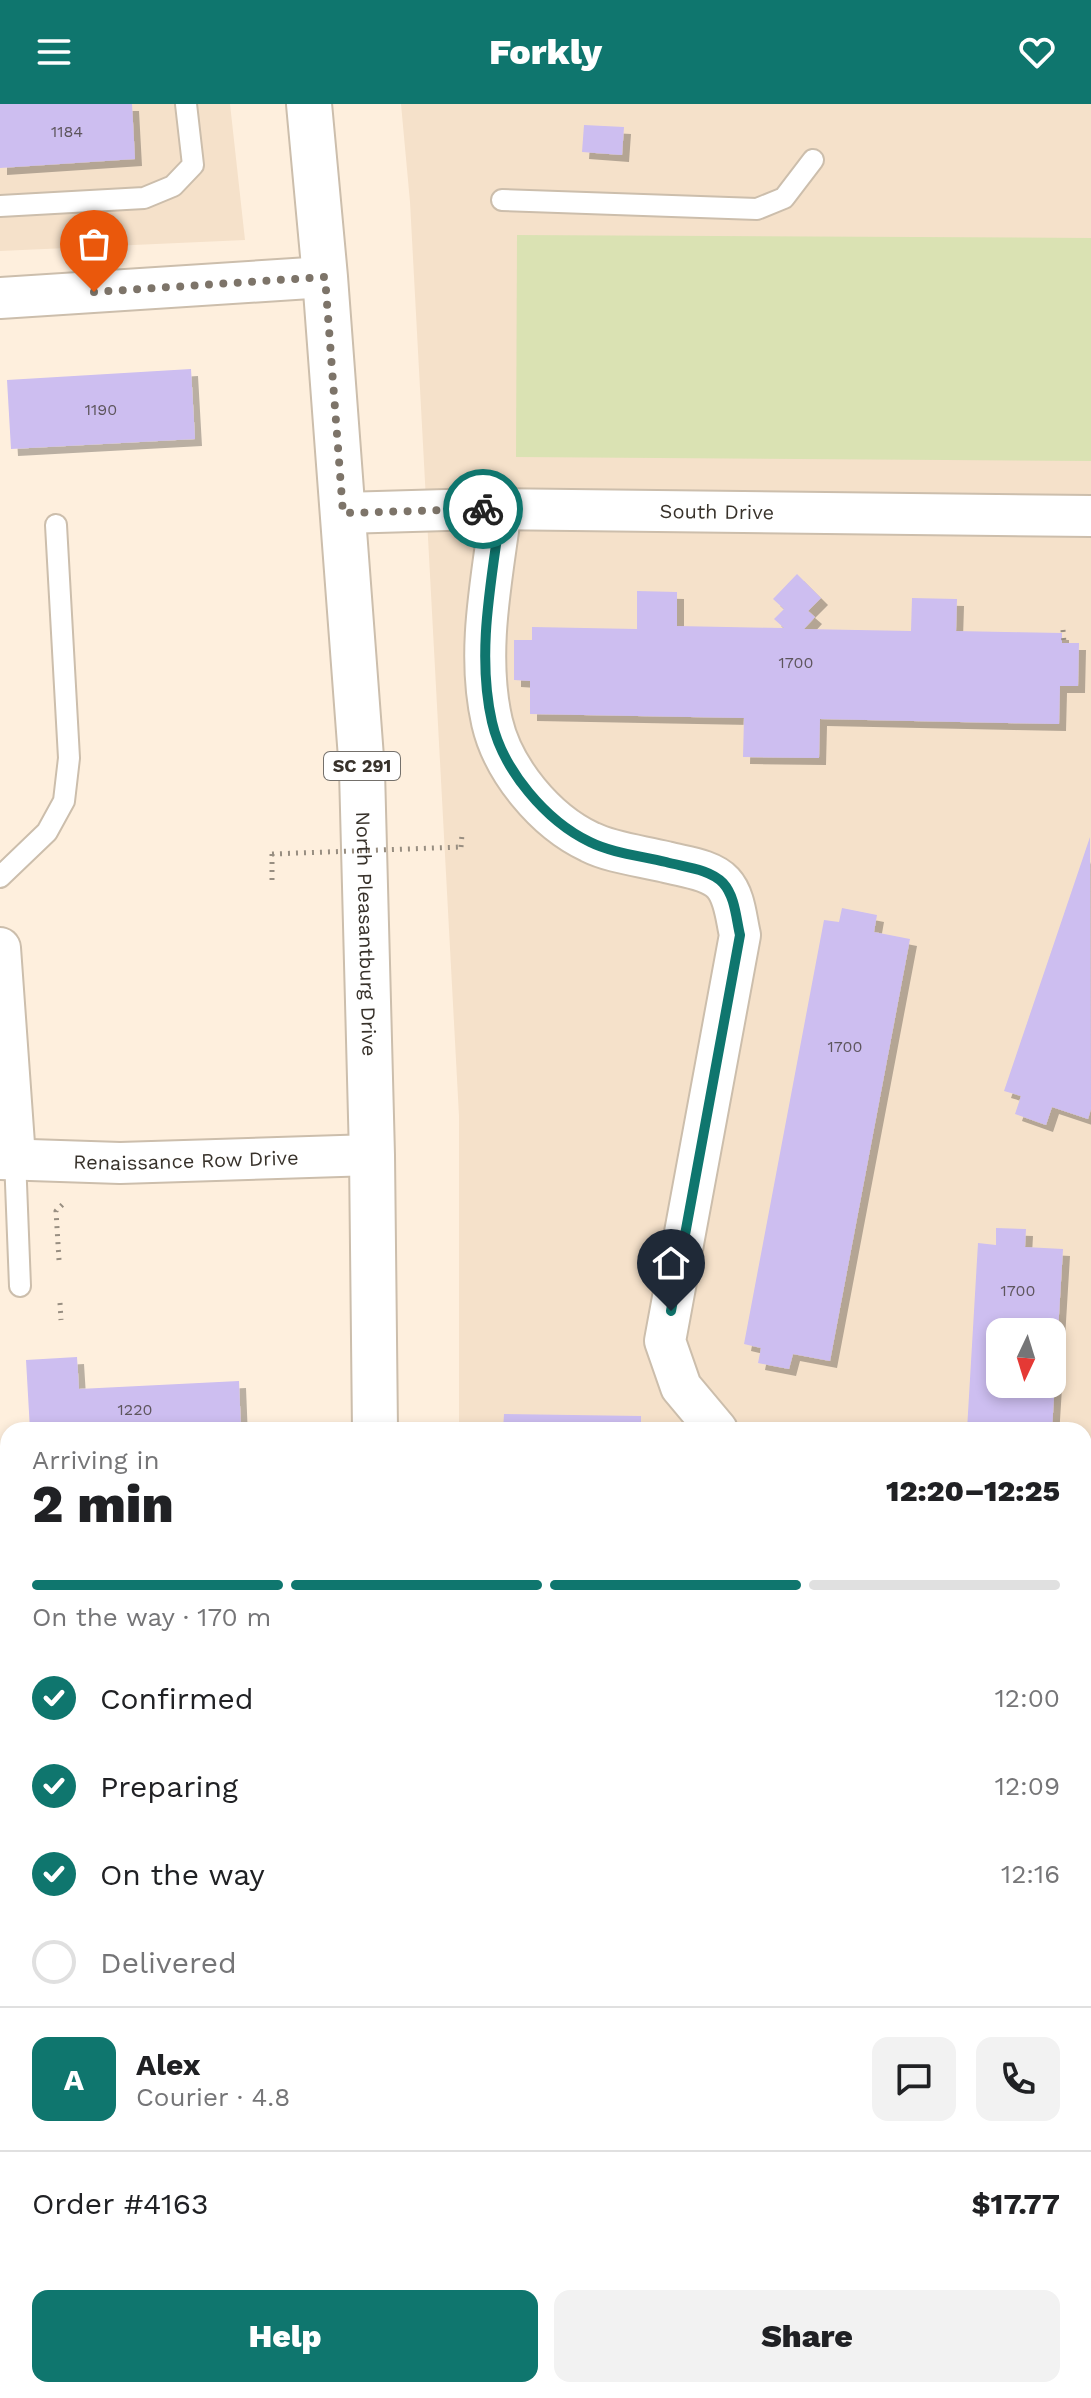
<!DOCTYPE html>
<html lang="en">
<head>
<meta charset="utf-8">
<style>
  :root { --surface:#fff; --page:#f2f2f2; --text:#202124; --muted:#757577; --line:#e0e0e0; --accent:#0f766e }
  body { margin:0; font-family:"Work Sans",sans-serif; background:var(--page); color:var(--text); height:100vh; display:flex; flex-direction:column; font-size:30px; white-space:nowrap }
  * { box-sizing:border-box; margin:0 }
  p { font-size:26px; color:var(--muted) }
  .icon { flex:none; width:44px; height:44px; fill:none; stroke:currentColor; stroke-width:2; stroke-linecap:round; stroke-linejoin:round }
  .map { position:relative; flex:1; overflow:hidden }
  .panel { position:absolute; left:0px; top:1318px; width:1092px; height:976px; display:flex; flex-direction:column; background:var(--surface); border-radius:24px 24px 0 0; box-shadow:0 4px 12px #0003 }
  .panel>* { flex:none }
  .needle { width:52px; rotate:184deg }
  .fabs { position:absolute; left:986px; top:1214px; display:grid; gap:16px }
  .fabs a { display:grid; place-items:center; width:80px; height:80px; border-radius:16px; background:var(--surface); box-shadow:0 4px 12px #0003; font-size:40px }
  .pin { position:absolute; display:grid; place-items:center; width:68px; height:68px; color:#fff; margin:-82px -34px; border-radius:50% 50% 50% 0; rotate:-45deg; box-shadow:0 0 8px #0007 }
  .pin .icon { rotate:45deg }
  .courier { position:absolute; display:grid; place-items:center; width:80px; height:80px; margin:-40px; border:6px solid #0f766e; border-radius:50%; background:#fff; color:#222; box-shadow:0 2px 10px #0007 }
  .summary em { font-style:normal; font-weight:800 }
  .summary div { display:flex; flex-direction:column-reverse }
  .summary { display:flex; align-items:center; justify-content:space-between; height:136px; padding:0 32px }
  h1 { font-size:52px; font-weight:800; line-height:60px }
  .bar { display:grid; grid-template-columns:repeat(4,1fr); gap:12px 8px; align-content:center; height:96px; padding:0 32px }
  .bar i { height:10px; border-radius:6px; background:var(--line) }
  .bar .selected { background:var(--accent) }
  .bar p { grid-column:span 4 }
  .line { display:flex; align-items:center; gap:20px; padding:0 32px; border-top:2px solid var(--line) }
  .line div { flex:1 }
  .round { display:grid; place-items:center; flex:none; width:84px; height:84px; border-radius:16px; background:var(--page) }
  ol { padding:0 32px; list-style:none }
  li { display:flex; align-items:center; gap:24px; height:88px }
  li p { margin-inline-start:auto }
  li .icon { padding:8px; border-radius:50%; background:var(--accent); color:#fff; stroke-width:4 }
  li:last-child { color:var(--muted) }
  li i { width:44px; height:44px; border:4px solid var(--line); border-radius:50% }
  .button { display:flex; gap:16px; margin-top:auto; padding:16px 32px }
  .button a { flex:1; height:92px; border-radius:16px; background:var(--accent); color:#fff; font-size:32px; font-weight:800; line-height:92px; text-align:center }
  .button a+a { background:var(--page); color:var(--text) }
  header { display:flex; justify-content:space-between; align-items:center; height:104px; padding:0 32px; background:var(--accent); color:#fff; font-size:36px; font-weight:800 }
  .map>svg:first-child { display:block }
</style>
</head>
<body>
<header><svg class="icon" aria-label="menu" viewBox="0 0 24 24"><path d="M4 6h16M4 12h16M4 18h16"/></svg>Forkly<svg class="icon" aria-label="heart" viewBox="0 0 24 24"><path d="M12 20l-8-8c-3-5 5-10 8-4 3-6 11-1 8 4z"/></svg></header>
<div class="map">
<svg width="1091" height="2294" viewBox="0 0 1091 2294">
  <defs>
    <filter id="shadow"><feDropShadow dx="7" dy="7" stdDeviation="0" flood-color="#0004"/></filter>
  </defs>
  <rect width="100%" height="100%" fill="#feefdd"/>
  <path fill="#f5e1ca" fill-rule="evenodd" d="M0,0H230L245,136L0,147Z
    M401,0H1091V2294H416L417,2286H1084V1326H459V1012L410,98ZM1000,1228H1052V1280H1000Z
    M0,1429H8V2286H249L248,2294H0Z"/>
  <path fill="#dae2b3" d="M517,131L1091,134V357L516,353Z"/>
  <path fill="#cdbef0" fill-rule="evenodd" filter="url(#shadow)" d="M0,0H132L135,55L0,64Z
    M584,21L624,23L622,51L582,48Z
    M191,265L195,335L11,345L7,276Z
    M797,470L821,494L808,507L815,513L804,525L911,527L912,494L957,495L956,527L1062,529V539H1079L1078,582H1060L1059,620L820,615L819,654L743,653L744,614L530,610V577L514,576V536H532V523L637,525V487L677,488V522L784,524L774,515L784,505L773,495Z
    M1090,733L1091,1005L1088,1015L1052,1003L1046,1021L1015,1010L1021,992L1004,987Z
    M842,804L877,811L874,828L910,835L830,1257L793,1250L789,1265L758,1259L761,1244L744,1240L824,816L839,818Z
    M996,1124L1026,1125L1025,1143L1063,1145L1052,1326H967L978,1139L996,1141ZM1000,1228H1052V1280H1000Z
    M77,1253L79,1285L239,1277L241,1326H30L26,1256Z
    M504,1310L641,1312V1326H503Z
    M8,1434V1609H0V1435Z
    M0,1638L8,1639V1684L0,1683Z
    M0,1706L8,1707V1753L0,1752Z
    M3,1802L8,1803V1846L0,1845Z
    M0,1889H8V2286H59L58,2294H0Z"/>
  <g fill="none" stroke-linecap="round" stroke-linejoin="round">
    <defs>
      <path id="lane" d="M502,96L757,105L784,94L813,56
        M0,102L144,94L173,82L193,61L186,0
        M0,773L47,728L64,697L69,654L56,421
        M15,1054L20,1182"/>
      <g id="street">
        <path d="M0,194L325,173"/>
        <path d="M501,405C492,475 476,548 492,618C503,666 545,717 590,738C612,749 642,752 666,758C684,763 710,765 723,779C735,792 736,814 740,831L665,1237L681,1283L717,1326"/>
        <path id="s1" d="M343,409L481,405L1091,412"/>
        <path d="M0,844L15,1054"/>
        <path id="s2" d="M0,1055L120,1059L372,1051"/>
        <path d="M766,2286V2294"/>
        <path d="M863,2286L864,2294"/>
      </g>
      <g id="primary">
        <path id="s3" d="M309,0L325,173L362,667L372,1051L375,1326"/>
        <path d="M333,2294L334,2286"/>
      </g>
    </defs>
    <use href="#lane" stroke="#ccbeac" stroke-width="24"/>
    <use href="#street" stroke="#ccbeac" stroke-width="44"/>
    <use href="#primary" stroke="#ccbeac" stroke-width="48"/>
    <path stroke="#988e81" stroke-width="5" stroke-dasharray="2 6" stroke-linecap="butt" d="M1063,526L1064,539
      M461,743L462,730
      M272,750V777
      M59,1156L56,1107L66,1097
      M60,1199L61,1216
      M1084,1362L1091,1363
      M1084,2144H1091"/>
    <use href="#lane" stroke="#fff" stroke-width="20"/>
    <use href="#street" stroke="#fff" stroke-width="40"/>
    <use href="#primary" stroke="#fff" stroke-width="44"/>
    <path stroke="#988e81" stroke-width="5" stroke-dasharray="2 6" stroke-linecap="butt" d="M272,750L461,743"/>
  </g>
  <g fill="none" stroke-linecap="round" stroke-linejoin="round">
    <path stroke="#7d7469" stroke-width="8" stroke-dasharray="0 14.4" d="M94,188L325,173L343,409L483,405"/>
    <path stroke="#0f766e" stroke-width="10" d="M483,405H501C492,475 476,548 492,618C503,666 546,717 590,738C612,749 642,752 666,758C684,763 710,765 723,779C735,792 736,814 740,831L671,1207"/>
  </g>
  <g text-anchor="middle" stroke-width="7" stroke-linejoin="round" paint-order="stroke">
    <g font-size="16" fill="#5d555c">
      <text x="67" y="33">1184</text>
      <text x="101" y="311">1190</text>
      <text x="796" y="564">1700</text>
      <text x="845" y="948">1700</text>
      <text x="1018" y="1192">1700</text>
      <text x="135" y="1311">1220</text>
    </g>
    <rect fill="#fff" stroke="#74706b" stroke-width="2" x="324" y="648" width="76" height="28" rx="6"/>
    <g font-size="18" font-weight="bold" fill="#38322b">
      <text x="362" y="668">SC 291</text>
    </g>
    <g font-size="20" fill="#38322b" stroke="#fff">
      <text dy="7" stroke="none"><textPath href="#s1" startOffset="374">South Drive</textPath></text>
      <text dy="7" stroke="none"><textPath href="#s3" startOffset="832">North Pleasantburg Drive</textPath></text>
      <text dy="7" stroke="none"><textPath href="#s2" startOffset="186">Renaissance Row Drive</textPath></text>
    </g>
  </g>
</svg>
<div class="fabs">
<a><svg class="needle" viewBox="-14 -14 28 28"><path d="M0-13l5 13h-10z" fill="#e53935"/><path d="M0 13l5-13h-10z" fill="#757577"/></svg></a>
</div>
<div class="pin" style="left:94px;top:188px;background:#ea580c"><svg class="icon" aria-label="bag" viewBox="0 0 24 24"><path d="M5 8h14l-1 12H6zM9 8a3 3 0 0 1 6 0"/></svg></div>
<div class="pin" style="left:671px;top:1207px;background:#1f2937"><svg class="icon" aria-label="home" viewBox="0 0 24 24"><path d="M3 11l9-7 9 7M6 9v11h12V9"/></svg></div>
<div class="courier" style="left:483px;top:405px"><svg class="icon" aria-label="bike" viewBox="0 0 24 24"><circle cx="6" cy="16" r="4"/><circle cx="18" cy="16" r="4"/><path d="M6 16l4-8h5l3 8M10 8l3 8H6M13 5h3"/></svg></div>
<section class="panel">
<div class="summary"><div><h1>2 min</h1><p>Arriving in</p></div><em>12:20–12:25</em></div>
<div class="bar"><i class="selected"></i><i class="selected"></i><i class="selected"></i><i></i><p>On the way · 170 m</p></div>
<ol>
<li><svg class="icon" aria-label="check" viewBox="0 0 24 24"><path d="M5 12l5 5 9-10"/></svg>Confirmed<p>12:00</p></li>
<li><svg class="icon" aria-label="check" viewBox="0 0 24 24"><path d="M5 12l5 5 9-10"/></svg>Preparing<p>12:09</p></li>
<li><svg class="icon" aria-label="check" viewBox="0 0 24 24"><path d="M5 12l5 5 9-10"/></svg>On the way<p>12:16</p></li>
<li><i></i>Delivered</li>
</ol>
<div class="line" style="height:144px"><b class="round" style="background:var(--accent);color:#fff">A</b><div><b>Alex</b><p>Courier · 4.8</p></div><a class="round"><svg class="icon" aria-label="chat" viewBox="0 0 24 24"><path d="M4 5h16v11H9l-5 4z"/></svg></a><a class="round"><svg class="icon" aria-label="phone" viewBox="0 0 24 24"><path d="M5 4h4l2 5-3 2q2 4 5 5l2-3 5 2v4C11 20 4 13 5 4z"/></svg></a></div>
<div class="line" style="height:104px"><div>Order #4163</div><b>$17.77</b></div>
<div class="button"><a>Help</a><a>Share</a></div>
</section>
</div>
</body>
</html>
